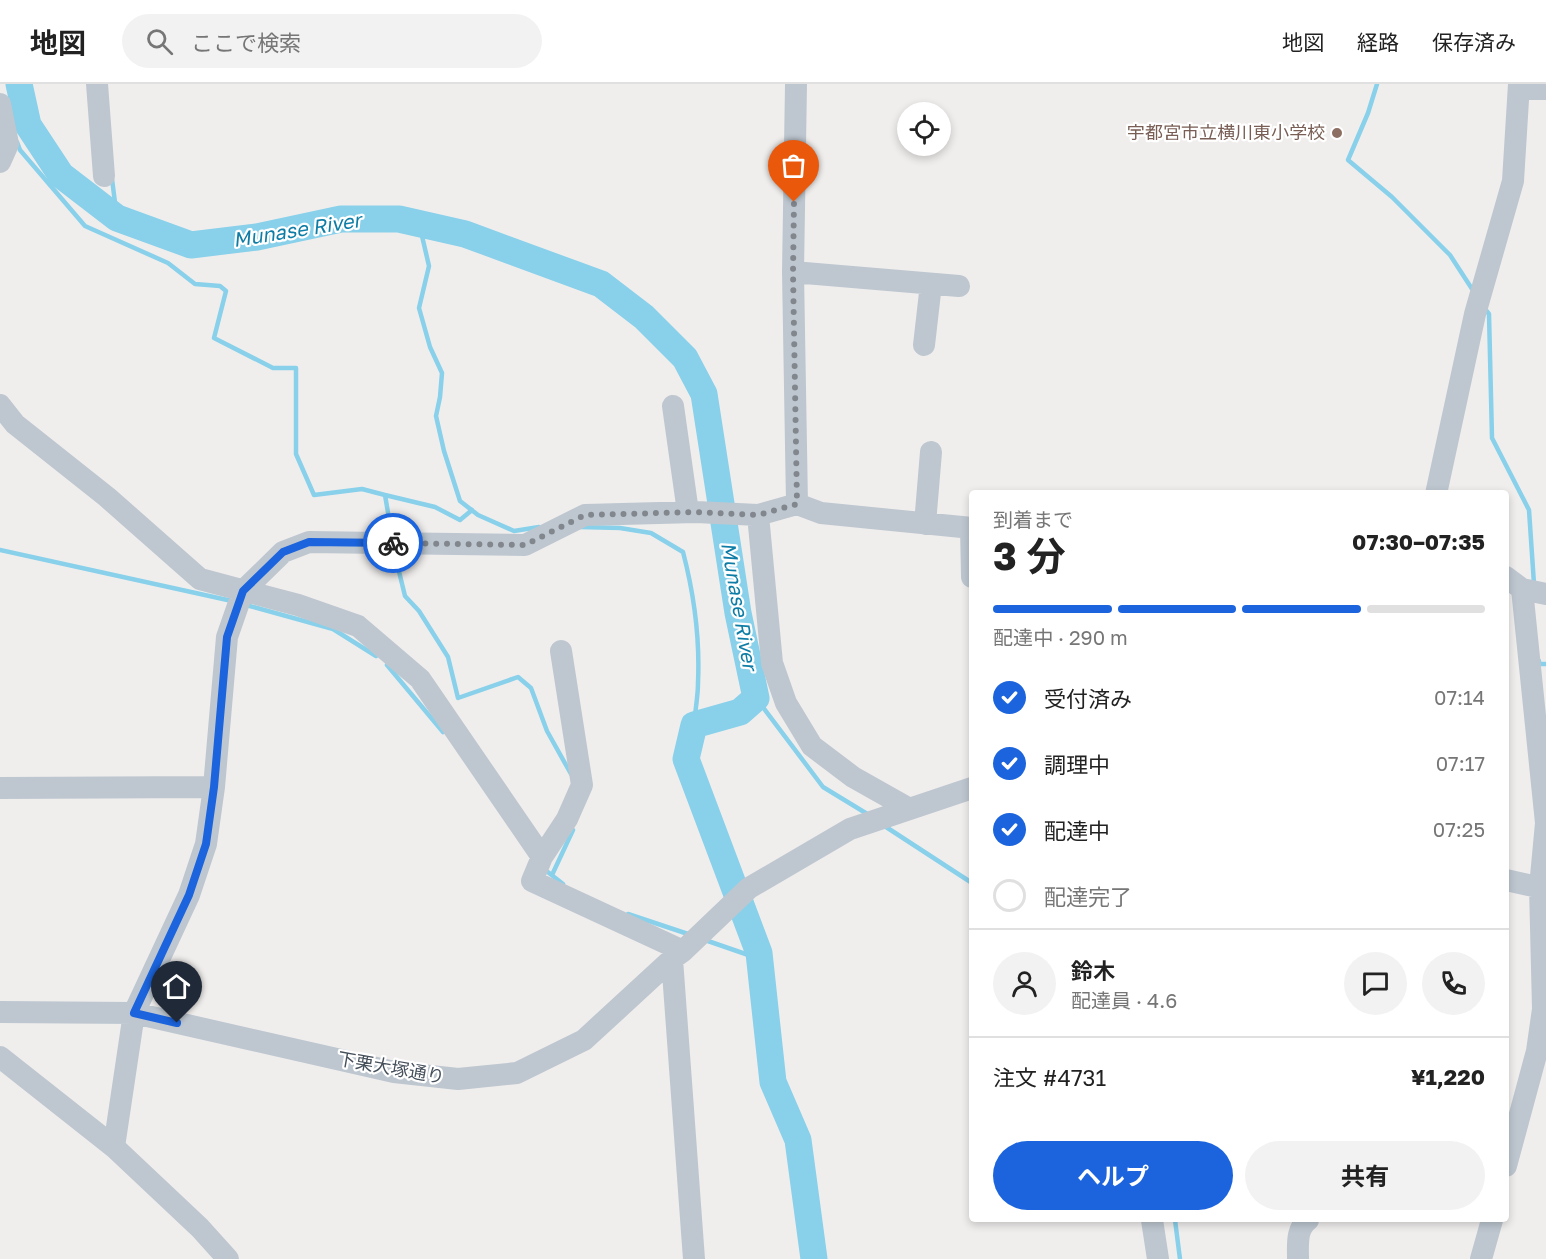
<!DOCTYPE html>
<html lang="ja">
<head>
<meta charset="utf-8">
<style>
  :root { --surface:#fff; --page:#f2f2f2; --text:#222; --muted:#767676; --line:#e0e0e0; --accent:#1b64dd }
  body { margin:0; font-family:"Golos Text","Noto Sans JP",sans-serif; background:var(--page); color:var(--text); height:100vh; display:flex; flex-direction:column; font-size:22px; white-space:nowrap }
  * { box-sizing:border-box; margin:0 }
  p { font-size:20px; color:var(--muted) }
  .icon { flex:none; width:33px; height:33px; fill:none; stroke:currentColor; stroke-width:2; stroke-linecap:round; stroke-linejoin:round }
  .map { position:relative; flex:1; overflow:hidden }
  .sheet { position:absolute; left:969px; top:406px; width:540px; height:732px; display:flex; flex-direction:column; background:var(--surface); border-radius:6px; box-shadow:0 3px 9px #0003 }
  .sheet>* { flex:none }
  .fabs { position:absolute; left:897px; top:18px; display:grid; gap:12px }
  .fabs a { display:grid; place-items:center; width:54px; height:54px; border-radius:50%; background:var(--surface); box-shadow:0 3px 9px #0003; font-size:30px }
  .pin { position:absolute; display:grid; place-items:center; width:51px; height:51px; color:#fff; margin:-62px -26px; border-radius:50% 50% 50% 0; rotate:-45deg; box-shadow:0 0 6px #0007 }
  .pin .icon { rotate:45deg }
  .courier { position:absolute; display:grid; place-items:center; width:60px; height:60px; margin:-30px; border:4px solid #1b64dd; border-radius:50%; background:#fff; color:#222; box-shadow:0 2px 8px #0007 }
  .overview em { font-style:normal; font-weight:700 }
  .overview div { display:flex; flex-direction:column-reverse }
  .overview { display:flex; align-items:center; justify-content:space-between; height:102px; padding:0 24px }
  h1 { font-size:39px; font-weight:700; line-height:45px }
  .bar { display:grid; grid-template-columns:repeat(4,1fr); gap:9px 6px; align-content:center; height:72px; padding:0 24px }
  .bar i { height:8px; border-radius:4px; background:var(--line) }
  .bar .current { background:var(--accent) }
  .bar p { grid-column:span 4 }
  .line { display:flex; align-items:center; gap:15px; padding:0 24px; border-top:2px solid var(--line) }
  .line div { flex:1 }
  .round { display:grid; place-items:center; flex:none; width:63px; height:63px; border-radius:32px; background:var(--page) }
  ol { padding:0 24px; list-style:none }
  li { display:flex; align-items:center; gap:18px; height:66px }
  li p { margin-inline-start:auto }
  li .icon { padding:6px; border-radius:50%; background:var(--accent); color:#fff; stroke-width:4 }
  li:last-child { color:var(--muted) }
  li i { width:33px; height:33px; border:3px solid var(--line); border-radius:50% }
  .primary-button { display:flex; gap:12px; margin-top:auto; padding:12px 24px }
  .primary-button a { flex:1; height:69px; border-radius:36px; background:var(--accent); color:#fff; font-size:24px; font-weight:700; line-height:69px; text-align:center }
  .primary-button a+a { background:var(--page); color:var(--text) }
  header { display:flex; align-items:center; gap:36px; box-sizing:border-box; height:84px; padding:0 30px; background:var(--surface); border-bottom:2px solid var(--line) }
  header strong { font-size:28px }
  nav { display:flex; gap:33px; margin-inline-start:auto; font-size:21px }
  .search { width:420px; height:54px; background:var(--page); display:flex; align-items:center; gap:15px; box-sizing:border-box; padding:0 21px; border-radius:33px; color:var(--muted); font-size:22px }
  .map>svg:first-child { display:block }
</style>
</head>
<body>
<header>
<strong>地図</strong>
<div class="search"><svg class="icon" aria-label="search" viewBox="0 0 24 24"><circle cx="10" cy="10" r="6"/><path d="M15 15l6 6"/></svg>ここで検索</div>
<nav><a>地図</a><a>経路</a><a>保存済み</a></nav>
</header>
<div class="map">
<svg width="1546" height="1175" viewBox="0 0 1546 1175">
  <rect width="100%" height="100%" fill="#f0eeed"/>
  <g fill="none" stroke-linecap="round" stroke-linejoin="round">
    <path stroke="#89d0ea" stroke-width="4.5" d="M1377,0L1368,29L1348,76L1392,113L1450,171L1474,208
      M17,58L20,66L85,142L168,179L195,200L220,202L226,207L214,254L273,284H296V370L314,411L362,405L385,411L392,452
      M112,95L117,134
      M419,139L429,182L419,224L430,263L442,289L440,313L436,332L444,367L460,417L478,431L514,447L539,443
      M1485,225L1489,230L1492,354L1529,426L1534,500
      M385,411L435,423L460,436L472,426
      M580,443L620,444L651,449L683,468C694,510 700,555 698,599C698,613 695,627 694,641
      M0,466L232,517
      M394,467L405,512L419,527L448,573L458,614L518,593L531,604L547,647L571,690
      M246,521L333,545L376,572
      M1539,577V580H1546
      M387,581L443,648
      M756,614L823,703L869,731
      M883,741L972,799
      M544,785L563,800
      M552,791L573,746
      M628,830L691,851
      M705,856L760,875
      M1175,1136L1180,1175"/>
    <path stroke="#89d0ea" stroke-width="27" d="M19,0L28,41L61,91L117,134L191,161L257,153L341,135H399L465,150L601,200L644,233L685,274L704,310L738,529L756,614L740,628L694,641L686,675L759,869L773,998L798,1056L814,1175"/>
    <path stroke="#bec7d0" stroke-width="22" d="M97,0L104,92
      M1519,5H1546
      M0,20L8,60L0,78
      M793,188L959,202
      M924,261L931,200
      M0,321L15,340L107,413L200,495L298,521L358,542L420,595L542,773L532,797L683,867
      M673,322L688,428
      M1436,410L1475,230L1513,97L1519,0
      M797,420L821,429L972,444
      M758,431L772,579L786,619L812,662L853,693L908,724
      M925,440L931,368
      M971,444L972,493
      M1506,493L1522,505L1546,739L1540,803L1543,925L1537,967L1506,1082
      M1522,505L1546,510
      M0,704L214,703
      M542,773L567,735L582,701L561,567
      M1506,796L1546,805
      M672,875L694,1175
      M0,928L134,929L394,988L458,995L517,989L584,956L672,875L683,867L749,804L850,745L972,704
      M0,973L114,1063L200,1144L228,1175
      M114,1063L134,929L189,811L206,760L214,703L227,553L243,507L283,468L309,458L525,461L585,431L696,428L758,431L797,420L793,188L796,0
      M1152,1136L1158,1175
      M1298,1175C1298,1161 1296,1145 1308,1136
      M1481,1175L1492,1136"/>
  </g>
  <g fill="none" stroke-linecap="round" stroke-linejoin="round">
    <path stroke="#82878e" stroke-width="6" stroke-dasharray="0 10.8" d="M393,459L525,461L585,431L696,428L758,431L797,420L793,188L794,118"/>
    <path stroke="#1b64dd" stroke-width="8" d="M177,939L134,929L189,811L206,760L214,703L227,553L243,507L283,468L309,458L393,459"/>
  </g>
  <circle fill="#8d6e63" stroke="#fff" stroke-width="2" cx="1337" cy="49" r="6"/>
  <g text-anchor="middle" stroke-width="4.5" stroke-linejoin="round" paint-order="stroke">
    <g font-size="18" fill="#785e54" stroke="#fff" text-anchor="end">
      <text x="1325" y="55">宇都宮市立横川東小学校</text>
    </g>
    <g font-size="18" fill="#46505b" stroke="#fff">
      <text transform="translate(391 984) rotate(10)" y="6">下栗大塚通り</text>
    </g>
    <g font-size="20" font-style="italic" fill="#0e7da6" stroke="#fff">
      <text transform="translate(297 146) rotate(-9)" y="7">Munase River</text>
      <text transform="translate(739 522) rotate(80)" y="7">Munase River</text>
    </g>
  </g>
</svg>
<div class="fabs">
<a><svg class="icon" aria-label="locate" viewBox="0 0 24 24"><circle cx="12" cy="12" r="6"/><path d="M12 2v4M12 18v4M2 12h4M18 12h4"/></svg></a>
</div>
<div class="pin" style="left:794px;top:118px;background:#ea580c"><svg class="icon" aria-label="bag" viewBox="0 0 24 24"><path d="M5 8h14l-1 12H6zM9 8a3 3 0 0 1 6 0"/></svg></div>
<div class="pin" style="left:177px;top:939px;background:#1f2937"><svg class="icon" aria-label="home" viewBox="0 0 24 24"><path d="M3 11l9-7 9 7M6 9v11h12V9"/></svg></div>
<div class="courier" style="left:393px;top:459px"><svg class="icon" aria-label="bike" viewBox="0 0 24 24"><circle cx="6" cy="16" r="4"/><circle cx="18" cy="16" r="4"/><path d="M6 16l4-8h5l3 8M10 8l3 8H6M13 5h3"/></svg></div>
<section class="sheet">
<div class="overview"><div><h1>3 分</h1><p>到着まで</p></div><em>07:30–07:35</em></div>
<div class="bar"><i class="current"></i><i class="current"></i><i class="current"></i><i></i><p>配達中 · 290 m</p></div>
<ol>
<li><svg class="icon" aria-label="check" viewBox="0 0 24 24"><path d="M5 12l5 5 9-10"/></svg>受付済み<p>07:14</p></li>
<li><svg class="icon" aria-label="check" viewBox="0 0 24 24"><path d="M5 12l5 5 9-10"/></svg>調理中<p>07:17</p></li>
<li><svg class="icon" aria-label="check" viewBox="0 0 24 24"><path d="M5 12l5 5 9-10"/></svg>配達中<p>07:25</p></li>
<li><i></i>配達完了</li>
</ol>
<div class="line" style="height:108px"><a class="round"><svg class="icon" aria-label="person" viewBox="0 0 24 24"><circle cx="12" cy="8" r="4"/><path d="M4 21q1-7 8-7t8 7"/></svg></a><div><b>鈴木</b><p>配達員 · 4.6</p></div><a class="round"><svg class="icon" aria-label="chat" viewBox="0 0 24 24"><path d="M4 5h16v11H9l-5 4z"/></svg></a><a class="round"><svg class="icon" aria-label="phone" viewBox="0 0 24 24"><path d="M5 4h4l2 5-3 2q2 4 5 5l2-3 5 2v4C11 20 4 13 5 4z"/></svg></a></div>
<div class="line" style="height:78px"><div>注文 #4731</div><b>¥1,220</b></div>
<div class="primary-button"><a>ヘルプ</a><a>共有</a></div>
</section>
</div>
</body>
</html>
